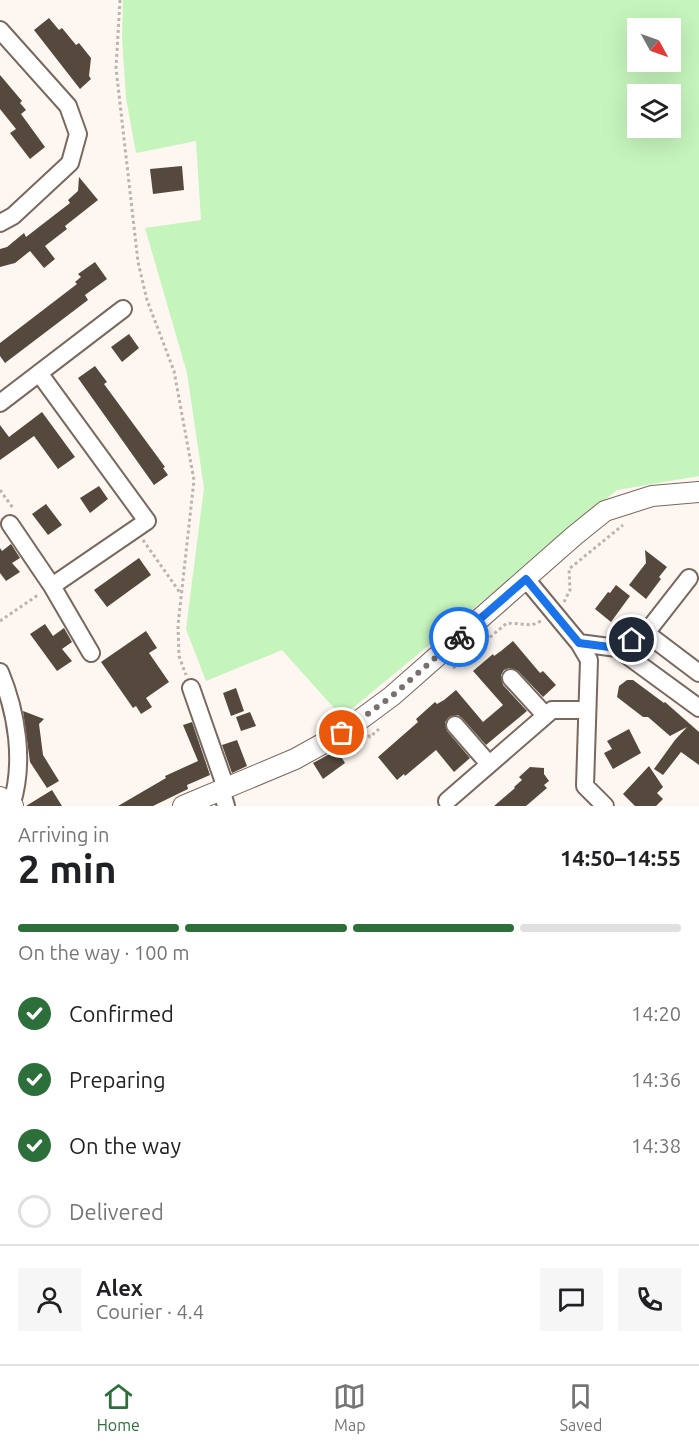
<!DOCTYPE html>
<html lang="en">
<head>
<meta charset="utf-8">
<style>
  :root { --surface:#fff; --page:#f6f6f6; --text:#202124; --muted:#757577; --line:#e0e0e0; --accent:#2d6f3a }
  body { margin:0; font-family:Ubuntu,sans-serif; background:var(--page); color:var(--text); height:100vh; display:flex; flex-direction:column; font-size:22px; white-space:nowrap }
  * { box-sizing:border-box; margin:0 }
  p { font-size:20px; color:var(--muted) }
  .icon { flex:none; width:33px; height:33px; fill:none; stroke:currentColor; stroke-width:2; stroke-linecap:round; stroke-linejoin:round }
  .map { position:relative; height:806px; overflow:hidden }
  .sheet { display:flex; flex-direction:column; background:var(--surface); flex:1 }
  .sheet>* { flex:none }
  .needle { width:39px; rotate:130deg }
  .fabs { position:absolute; left:627px; top:18px; display:grid; gap:12px }
  .fabs a { display:grid; place-items:center; width:54px; height:54px; border-radius:0px; background:var(--surface); box-shadow:0 6px 24px #0002; font-size:30px }
  .pin { position:absolute; display:grid; place-items:center; width:51px; height:51px; color:#fff; margin:-26px; border:3px solid #fff; border-radius:50%; box-shadow:0 2px 6px #0007 }
  .courier { position:absolute; display:grid; place-items:center; width:60px; height:60px; margin:-30px; border:4px solid #1a73e8; border-radius:50%; background:#fff; color:#222; box-shadow:0 2px 8px #0007 }
  .head em { font-style:normal; font-weight:700 }
  .head div { display:flex; flex-direction:column-reverse }
  .head { display:flex; align-items:center; justify-content:space-between; height:102px; padding:0 18px }
  h1 { font-size:39px; font-weight:700; line-height:45px }
  .bar { display:grid; grid-template-columns:repeat(4,1fr); gap:9px 6px; align-content:center; height:72px; padding:0 18px }
  .bar i { height:8px; border-radius:4px; background:var(--line) }
  .bar .selected { background:var(--accent) }
  .bar p { grid-column:span 4 }
  .line { display:flex; align-items:center; gap:15px; padding:0 18px; border-top:2px solid var(--line) }
  .line div { flex:1 }
  .round { display:grid; place-items:center; flex:none; width:63px; height:63px; border-radius:0px; background:var(--page) }
  ol { padding:0 18px; list-style:none }
  li { display:flex; align-items:center; gap:18px; height:66px }
  li p { margin-inline-start:auto }
  li .icon { padding:6px; border-radius:50%; background:var(--accent); color:#fff; stroke-width:4 }
  li:last-child { color:var(--muted) }
  li i { width:33px; height:33px; border:3px solid var(--line); border-radius:50% }
  .dock { display:flex; justify-content:space-around; align-items:center; height:84px; border-top:2px solid var(--line); background:var(--surface); font-size:16px; color:var(--muted) }
  .dock a { display:grid; justify-items:center; gap:3px }
  .dock .selected { color:var(--accent) }
  .map>svg:first-child { display:block }
</style>
</head>
<body>
<div class="map">
<svg width="699" height="806" viewBox="0 0 699 806">
  <rect width="100%" height="100%" fill="#fdf6f1"/>
  <path fill="#c5f4bc" fill-rule="evenodd" d="M123,0H699V476L617,490L342,717L282,650L206,681L186,629L204,488L187,373L145,228L201,220L196,141L136,153L126,98L122,38ZM638,28H670V62H638ZM638,94H670V128H638Z"/>
  <path fill="#55493d" d="M49,18L59,30L62,28L76,45L79,43L91,58L89,76L91,79L80,89L34,30Z
    M0,75L22,101L20,103L26,110L21,114L45,147L30,159L10,133L16,129L0,109Z
    M182,166L184,190L153,194L150,169Z
    M79,177L98,200L65,226L67,229L45,246L55,259L44,268L30,251L15,263L0,267V249L7,247L24,233L26,237L70,203L68,200L78,191Z
    M95,262L107,279L85,295L88,300L5,363L0,356V343L77,284L75,282L81,277L78,274Z
    M129,334L139,348L122,362L111,347Z
    M95,366L107,382L104,384L165,467L163,468L168,475L154,485L78,378Z
    M42,412L75,457L58,469L34,436L0,460V425L9,437Z
    M99,486L108,499L90,513L80,498Z
    M46,504L62,525L48,535L32,514Z
    M11,544L20,558L12,563L20,572L6,581L0,573V548L2,551Z
    M645,550L667,567L659,577L661,579L646,599L629,585L646,563Z
    M139,558L151,575L107,607L94,590Z
    M616,585L630,596L611,622L595,609L608,592L610,593Z
    M45,624L53,636L64,628L72,642L62,649L72,661L57,671L30,634Z
    M146,631L157,648L149,653L169,682L146,698L152,707L141,714L136,706L133,708L101,662Z
    M513,641L540,673L543,671L556,685L543,697L518,671L509,668L504,670L501,675L503,685L527,711L486,745L462,718L458,715L449,717L445,722L447,731L470,758L454,772L436,750L405,776L404,774L397,780L378,757L418,722L416,719L435,702L437,704L444,700L456,690L483,722L503,705L473,671L493,654L494,656L501,651Z
    M627,680H633L664,703L665,702L699,732V765L681,752L663,775L654,769L675,740L687,727L670,736L648,717H643L617,697L619,686Z
    M236,688L244,711L231,716L223,693Z
    M23,711L44,719L39,724L43,755L59,781L47,788L30,762Z
    M250,712L256,726L241,731L236,717Z
    M192,722L210,775L187,785L188,789L153,806H118L166,778L165,776L198,761L183,725Z
    M629,729L641,753L613,769L604,753L612,749L607,741Z
    M237,740L247,766L232,773L222,745Z
    M337,750L345,763L323,779L313,763Z
    M649,766L663,787L657,793L663,799L656,806H635L623,794Z
    M530,767L544,768V774L549,781L544,785L547,788L526,806H494L515,788L514,787L522,780L519,777Z
    M52,790L62,806H26Z"/>
  <g fill="none" stroke-linecap="round" stroke-linejoin="round">
    <defs>
      <path id="minor" d="M0,30L68,106L78,134L70,163L13,216L0,223
        M39,373L147,521L52,586L91,653
        M0,403L123,309
        M10,524L52,586
        M526,579L579,643L589,660L585,786L605,806
        M646,633L699,673
        M579,643L617,648L646,633L689,578
        M617,648L699,708
        M0,672C17,713 25,763 11,806
        M511,678L545,715
        M191,688L226,788
        M455,725L489,764
        M221,789L226,806
        M447,801L552,710H586"/>
      <path id="tertiary" d="M0,797L13,806
        M183,806L295,759L342,733L392,696L574,536L605,511L652,496L699,492"/>
    </defs>
    <use href="#minor" stroke="#78685e" stroke-width="20"/>
    <use href="#tertiary" stroke="#78685e" stroke-width="22"/>
    <path stroke="#bbb4af" stroke-width="3" stroke-dasharray="3 3" stroke-linecap="butt" d="M120,0L116,68L138,262L147,300L174,371L194,480L178,625L179,656L186,675
      M0,490L13,508
      M143,540L181,594
      M564,602L570,590L569,569L623,525
      M0,621L38,595
      M453,668L507,623L532,625L541,621
      M368,735L370,737L379,729"/>
    <use href="#minor" stroke="#fff" stroke-width="16"/>
    <use href="#tertiary" stroke="#fff" stroke-width="20"/>
  </g>
  <g fill="none" stroke-linecap="round" stroke-linejoin="round">
    <path stroke="#77706c" stroke-width="6" stroke-dasharray="0 10.8" d="M342,733L392,696L459,637"/>
    <path stroke="#1a73e8" stroke-width="8" d="M459,637L526,579L579,643L617,648L632,640"/>
  </g>
</svg>
<div class="fabs">
<a><svg class="needle" viewBox="-14 -14 28 28"><path d="M0-13l5 13h-10z" fill="#e53935"/><path d="M0 13l5-13h-10z" fill="#757577"/></svg></a>
<a><svg class="icon" aria-label="layers" viewBox="0 0 24 24"><path d="M12 4l9 5-9 5-9-5zM3 14l9 5 9-5"/></svg></a>
</div>
<div class="pin" style="left:342px;top:733px;background:#ea580c"><svg class="icon" aria-label="bag" viewBox="0 0 24 24"><path d="M5 8h14l-1 12H6zM9 8a3 3 0 0 1 6 0"/></svg></div>
<div class="pin" style="left:632px;top:640px;background:#1f2937"><svg class="icon" aria-label="home" viewBox="0 0 24 24"><path d="M3 11l9-7 9 7M6 9v11h12V9"/></svg></div>
<div class="courier" style="left:459px;top:637px"><svg class="icon" aria-label="bike" viewBox="0 0 24 24"><circle cx="6" cy="16" r="4"/><circle cx="18" cy="16" r="4"/><path d="M6 16l4-8h5l3 8M10 8l3 8H6M13 5h3"/></svg></div>
</div>
<section class="sheet">
<div class="head"><div><h1>2 min</h1><p>Arriving in</p></div><em>14:50–14:55</em></div>
<div class="bar"><i class="selected"></i><i class="selected"></i><i class="selected"></i><i></i><p>On the way · 100 m</p></div>
<ol>
<li><svg class="icon" aria-label="check" viewBox="0 0 24 24"><path d="M5 12l5 5 9-10"/></svg>Confirmed<p>14:20</p></li>
<li><svg class="icon" aria-label="check" viewBox="0 0 24 24"><path d="M5 12l5 5 9-10"/></svg>Preparing<p>14:36</p></li>
<li><svg class="icon" aria-label="check" viewBox="0 0 24 24"><path d="M5 12l5 5 9-10"/></svg>On the way<p>14:38</p></li>
<li><i></i>Delivered</li>
</ol>
<div class="line" style="height:108px"><a class="round"><svg class="icon" aria-label="person" viewBox="0 0 24 24"><circle cx="12" cy="8" r="4"/><path d="M4 21q1-7 8-7t8 7"/></svg></a><div><b>Alex</b><p>Courier · 4.4</p></div><a class="round"><svg class="icon" aria-label="chat" viewBox="0 0 24 24"><path d="M4 5h16v11H9l-5 4z"/></svg></a><a class="round"><svg class="icon" aria-label="phone" viewBox="0 0 24 24"><path d="M5 4h4l2 5-3 2q2 4 5 5l2-3 5 2v4C11 20 4 13 5 4z"/></svg></a></div>
</section>
<nav class="dock">
<a class="selected"><svg class="icon" aria-label="home" viewBox="0 0 24 24"><path d="M3 11l9-7 9 7M6 9v11h12V9"/></svg>Home</a>
<a><svg class="icon" aria-label="map" viewBox="0 0 24 24"><path d="M3 6l6-2 6 2 6-2v14l-6 2-6-2-6 2zM9 4v14M15 6v14"/></svg>Map</a>
<a><svg class="icon" aria-label="saved" viewBox="0 0 24 24"><path d="M7 4h10v16l-5-4-5 4z"/></svg>Saved</a>
</nav>
</body>
</html>
